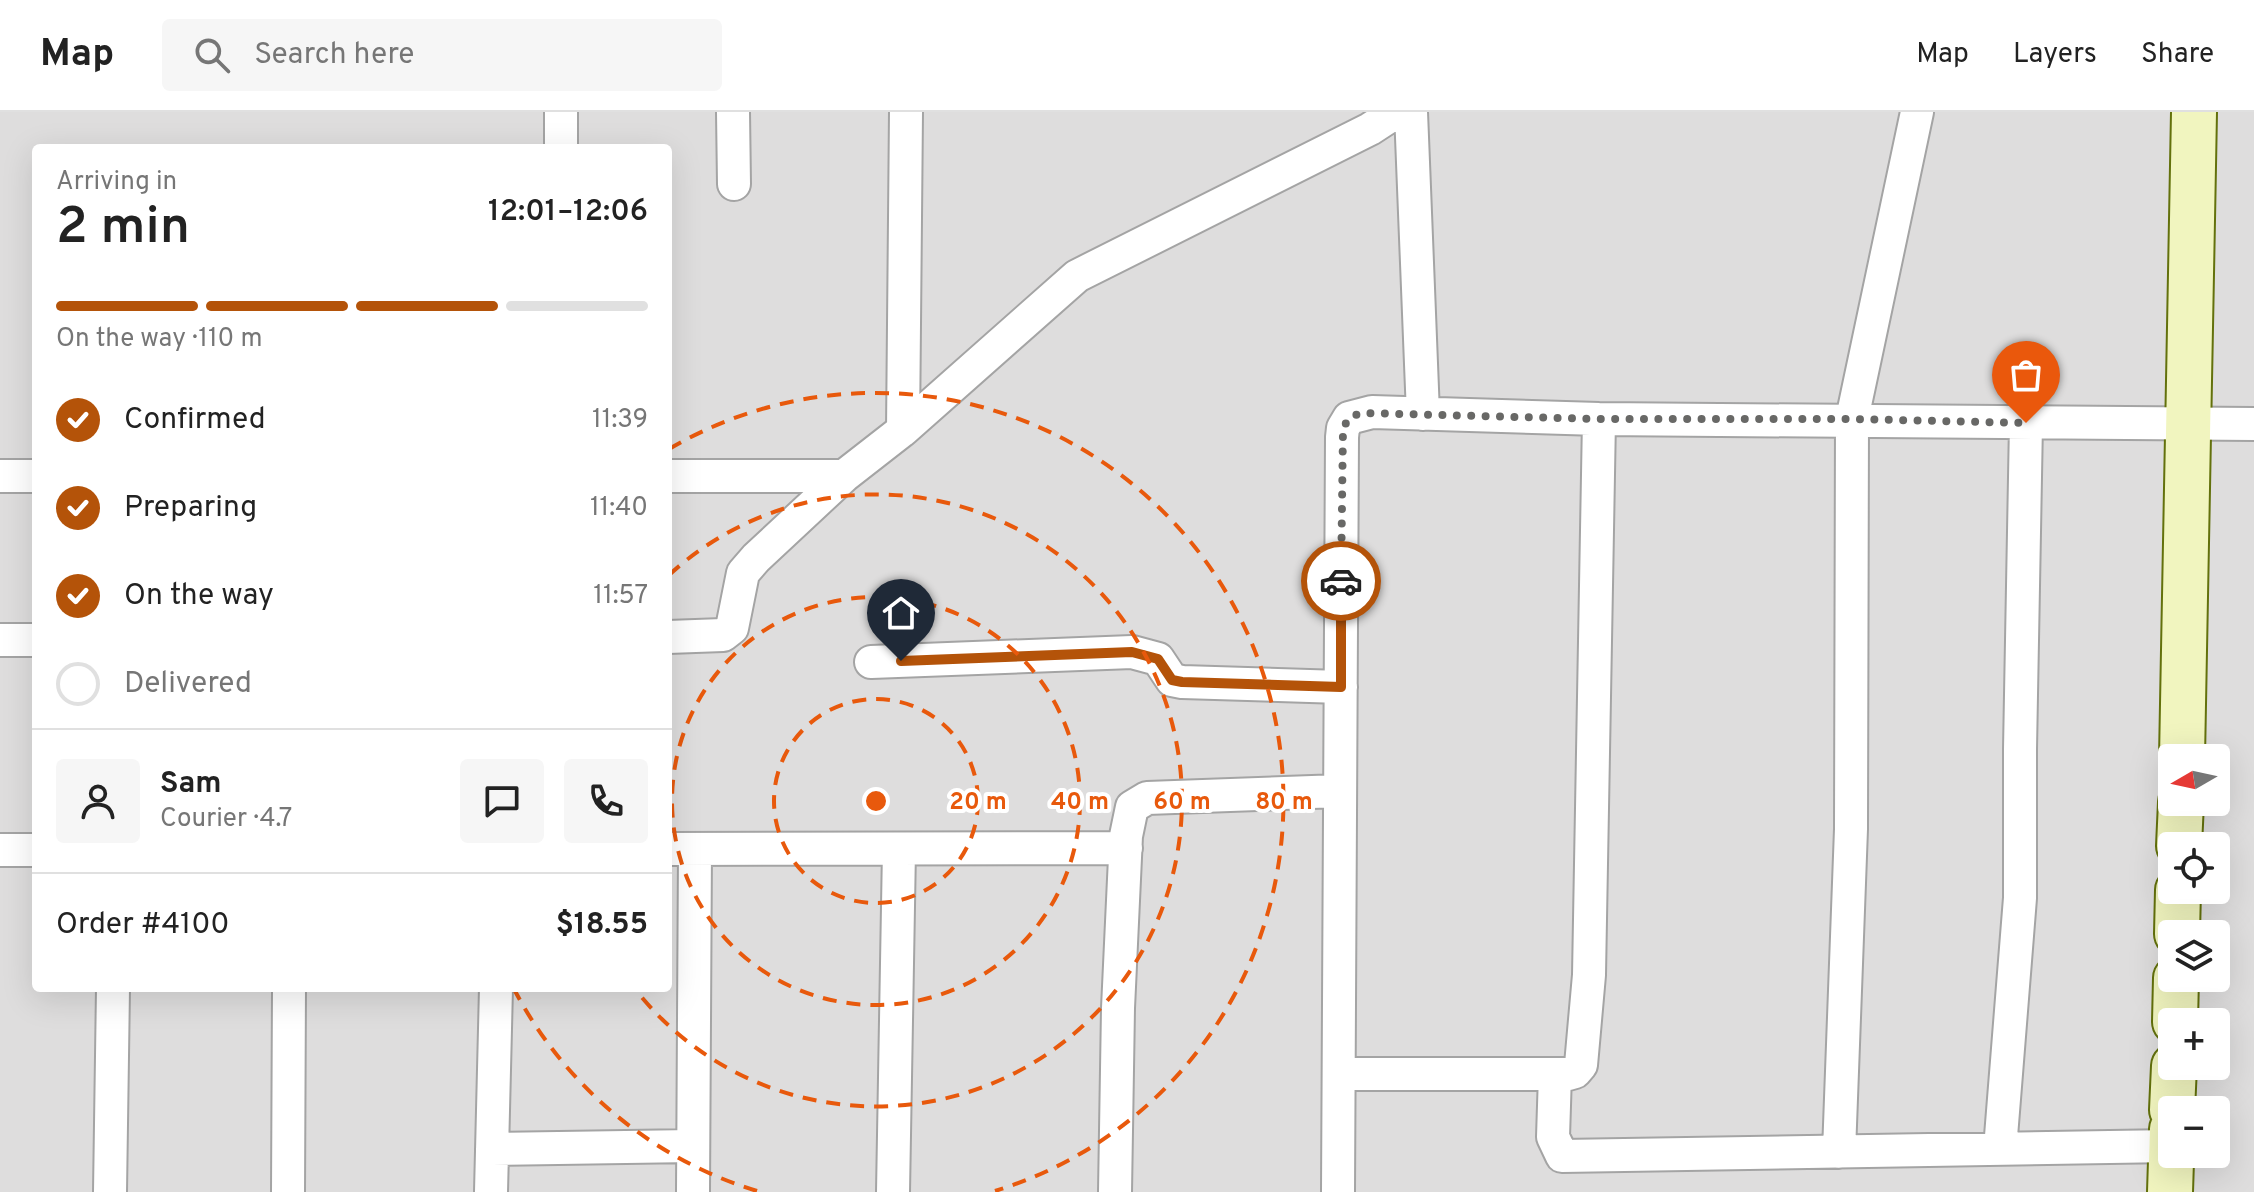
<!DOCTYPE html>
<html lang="en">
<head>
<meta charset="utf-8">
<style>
  :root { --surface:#fff; --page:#f6f6f6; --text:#222; --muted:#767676; --line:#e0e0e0; --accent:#b45309 }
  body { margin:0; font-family:Overpass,sans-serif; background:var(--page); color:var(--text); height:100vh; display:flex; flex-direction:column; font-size:30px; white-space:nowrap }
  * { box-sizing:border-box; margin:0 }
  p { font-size:26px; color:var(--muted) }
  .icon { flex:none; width:44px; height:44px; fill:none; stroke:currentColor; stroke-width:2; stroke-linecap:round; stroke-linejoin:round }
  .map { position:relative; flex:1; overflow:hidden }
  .details { position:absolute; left:32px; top:32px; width:640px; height:848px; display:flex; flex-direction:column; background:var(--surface); border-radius:8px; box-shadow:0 8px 32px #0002 }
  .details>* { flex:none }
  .needle { width:52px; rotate:261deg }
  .buttons { position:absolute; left:2158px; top:632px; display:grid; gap:16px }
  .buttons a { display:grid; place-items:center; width:72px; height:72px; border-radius:8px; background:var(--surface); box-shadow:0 8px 32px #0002; font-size:40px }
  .pin { position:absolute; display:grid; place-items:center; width:68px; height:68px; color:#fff; margin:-82px -34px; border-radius:50% 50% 50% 0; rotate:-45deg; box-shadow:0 0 8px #0007 }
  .pin .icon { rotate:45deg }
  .courier { position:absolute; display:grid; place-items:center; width:80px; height:80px; margin:-40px; border:6px solid #b45309; border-radius:50%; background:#fff; color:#222; box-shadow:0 2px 10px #0007 }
  .overview em { font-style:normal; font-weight:600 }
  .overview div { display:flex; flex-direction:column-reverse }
  .overview { display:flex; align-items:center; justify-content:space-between; height:136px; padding:0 24px }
  h1 { font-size:52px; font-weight:600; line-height:60px }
  .bar { display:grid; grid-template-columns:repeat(4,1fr); gap:12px 8px; align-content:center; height:96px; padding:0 24px }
  .bar i { height:10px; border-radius:6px; background:var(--line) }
  .bar .on { background:var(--accent) }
  .bar p { grid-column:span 4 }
  .line { display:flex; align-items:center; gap:20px; padding:0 24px; border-top:2px solid var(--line) }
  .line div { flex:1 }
  .round { display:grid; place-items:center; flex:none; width:84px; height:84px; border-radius:8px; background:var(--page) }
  ol { padding:0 24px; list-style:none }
  li { display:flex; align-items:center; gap:24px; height:88px }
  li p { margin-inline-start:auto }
  li .icon { padding:8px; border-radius:50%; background:var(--accent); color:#fff; stroke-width:4 }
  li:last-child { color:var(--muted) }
  li i { width:44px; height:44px; border:4px solid var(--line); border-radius:50% }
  header { display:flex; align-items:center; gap:48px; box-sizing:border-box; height:112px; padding:0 40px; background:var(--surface); border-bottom:2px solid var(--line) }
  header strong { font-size:38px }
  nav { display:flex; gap:44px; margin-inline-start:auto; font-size:28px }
  .search { width:560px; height:72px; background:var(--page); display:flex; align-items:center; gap:20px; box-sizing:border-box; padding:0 28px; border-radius:8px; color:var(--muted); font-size:30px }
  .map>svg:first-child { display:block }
</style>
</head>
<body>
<header>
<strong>Map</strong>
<div class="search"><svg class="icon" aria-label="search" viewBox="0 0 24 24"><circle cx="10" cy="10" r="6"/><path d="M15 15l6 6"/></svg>Search here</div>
<nav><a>Map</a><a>Layers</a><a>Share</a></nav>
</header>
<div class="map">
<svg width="2254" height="1080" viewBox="0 0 2254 1080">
  <rect width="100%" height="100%" fill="#efede7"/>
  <path fill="#dedddd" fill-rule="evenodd" d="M0,0H2254V1080H0ZM36,36H668V876H36ZM2172,646H2216V690H2172ZM2172,734H2216V778H2172ZM2172,822H2216V866H2172ZM2172,910H2216V954H2172ZM2172,998H2216V1042H2172Z"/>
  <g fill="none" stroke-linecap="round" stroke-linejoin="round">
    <defs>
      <path id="street" d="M561,0V36
        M733,0L734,72
        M1411,0L1423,302
        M903,318L906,0
        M0,364H36
        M668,364H844
        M668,525L723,523L732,516L743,461L756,446L844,364L903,318L1077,164L1370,17L1396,0
        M0,528H36
        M871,550L1132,540L1158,547L1172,568L1182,570L1341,575
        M668,737L1126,736
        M0,738H36
        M1339,962H1568L1575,960L1581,953L1589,863L1599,307
        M1555,962L1553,1025L1562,1044L2172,1034
        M492,1037L693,1034
        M2000,1037L2020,786V637L2026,311
        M1839,1040L1851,717L1852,307L1917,0
        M110,1080L113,876
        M288,1080L289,876
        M491,1080L496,876
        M693,1080L695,737
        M893,1080L899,737
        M1115,1080L1118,896L1126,724L1132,695L1147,686L1340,679
        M1338,1080L1342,325L1343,316L1349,306L1372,300L1599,307L2254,312"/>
      <path id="secondary" d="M2182,646L2194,0
        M2179,734L2181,690
        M2177,822L2178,778
        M2175,910L2176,866
        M2172,998L2174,954
        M2170,1080L2172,1017"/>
    </defs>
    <use href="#street" stroke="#a4a4a4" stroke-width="36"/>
    <use href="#secondary" stroke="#63710c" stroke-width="48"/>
    <use href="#street" stroke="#fff" stroke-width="32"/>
    <use href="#secondary" stroke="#f1f5bf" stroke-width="44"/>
  </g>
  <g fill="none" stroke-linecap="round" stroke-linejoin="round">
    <path stroke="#686866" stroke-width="8" stroke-dasharray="0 14.4" d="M1341,469L1343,316L1349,306L1360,301L1599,307H1852L2026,311"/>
    <path stroke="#b45309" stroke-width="10" d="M901,549L1132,540L1158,547L1172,568L1182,570L1341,575V469"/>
  </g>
  <g fill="none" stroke="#e8590c" stroke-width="4" stroke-dasharray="14 10">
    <circle cx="876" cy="689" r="102"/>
    <circle cx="876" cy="689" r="204"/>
    <path d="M669 463A306 306 0 1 1 635 877"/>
    <path d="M757 1079A408 408 0 0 1 514 877M669 337A408 408 0 1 1 995 1079"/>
  </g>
  <circle cx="876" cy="689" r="12" fill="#e8590c" stroke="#fff" stroke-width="4"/>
  <g font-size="24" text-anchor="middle" font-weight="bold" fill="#e8590c" stroke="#fff" stroke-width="8" stroke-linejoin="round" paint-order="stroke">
    <text x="978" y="697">20 m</text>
    <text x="1080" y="697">40 m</text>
    <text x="1182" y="697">60 m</text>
    <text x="1284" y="697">80 m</text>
  </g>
</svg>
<div class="buttons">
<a><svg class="needle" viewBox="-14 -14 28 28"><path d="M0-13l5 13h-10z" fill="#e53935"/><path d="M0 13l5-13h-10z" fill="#767676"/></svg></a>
<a><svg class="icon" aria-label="locate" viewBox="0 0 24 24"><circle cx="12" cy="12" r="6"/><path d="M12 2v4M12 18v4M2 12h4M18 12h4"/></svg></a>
<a><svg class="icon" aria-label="layers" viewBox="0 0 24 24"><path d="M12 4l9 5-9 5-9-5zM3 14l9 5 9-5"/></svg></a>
<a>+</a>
<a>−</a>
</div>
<div class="pin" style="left:2026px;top:311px;background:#ea580c"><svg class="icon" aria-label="bag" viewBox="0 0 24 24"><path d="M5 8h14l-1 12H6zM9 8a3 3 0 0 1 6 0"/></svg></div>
<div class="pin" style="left:901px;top:549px;background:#1f2937"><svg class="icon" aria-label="home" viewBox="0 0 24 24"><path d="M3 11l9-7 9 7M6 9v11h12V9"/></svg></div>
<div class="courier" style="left:1341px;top:469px"><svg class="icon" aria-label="car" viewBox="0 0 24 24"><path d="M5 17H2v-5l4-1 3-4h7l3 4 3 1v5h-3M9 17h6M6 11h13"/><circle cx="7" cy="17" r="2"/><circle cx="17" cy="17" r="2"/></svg></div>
<section class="details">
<div class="overview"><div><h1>2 min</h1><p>Arriving in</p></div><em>12:01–12:06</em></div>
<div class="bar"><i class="on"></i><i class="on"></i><i class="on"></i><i></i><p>On the way · 110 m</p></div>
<ol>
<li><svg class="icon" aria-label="check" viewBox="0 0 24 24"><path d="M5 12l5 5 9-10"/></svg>Confirmed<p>11:39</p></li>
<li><svg class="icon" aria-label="check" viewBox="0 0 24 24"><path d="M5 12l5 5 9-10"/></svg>Preparing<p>11:40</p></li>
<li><svg class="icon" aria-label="check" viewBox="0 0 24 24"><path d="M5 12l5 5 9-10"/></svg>On the way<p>11:57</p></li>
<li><i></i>Delivered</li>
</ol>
<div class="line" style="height:144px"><a class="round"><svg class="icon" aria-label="person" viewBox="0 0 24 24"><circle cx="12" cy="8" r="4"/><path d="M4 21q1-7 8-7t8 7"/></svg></a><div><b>Sam</b><p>Courier · 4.7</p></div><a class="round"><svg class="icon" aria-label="chat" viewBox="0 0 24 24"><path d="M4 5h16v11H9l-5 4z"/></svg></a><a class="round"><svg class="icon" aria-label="phone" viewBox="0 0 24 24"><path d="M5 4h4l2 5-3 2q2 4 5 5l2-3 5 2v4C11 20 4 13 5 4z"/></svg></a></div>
<div class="line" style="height:104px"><div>Order #4100</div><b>$18.55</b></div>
</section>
</div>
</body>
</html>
